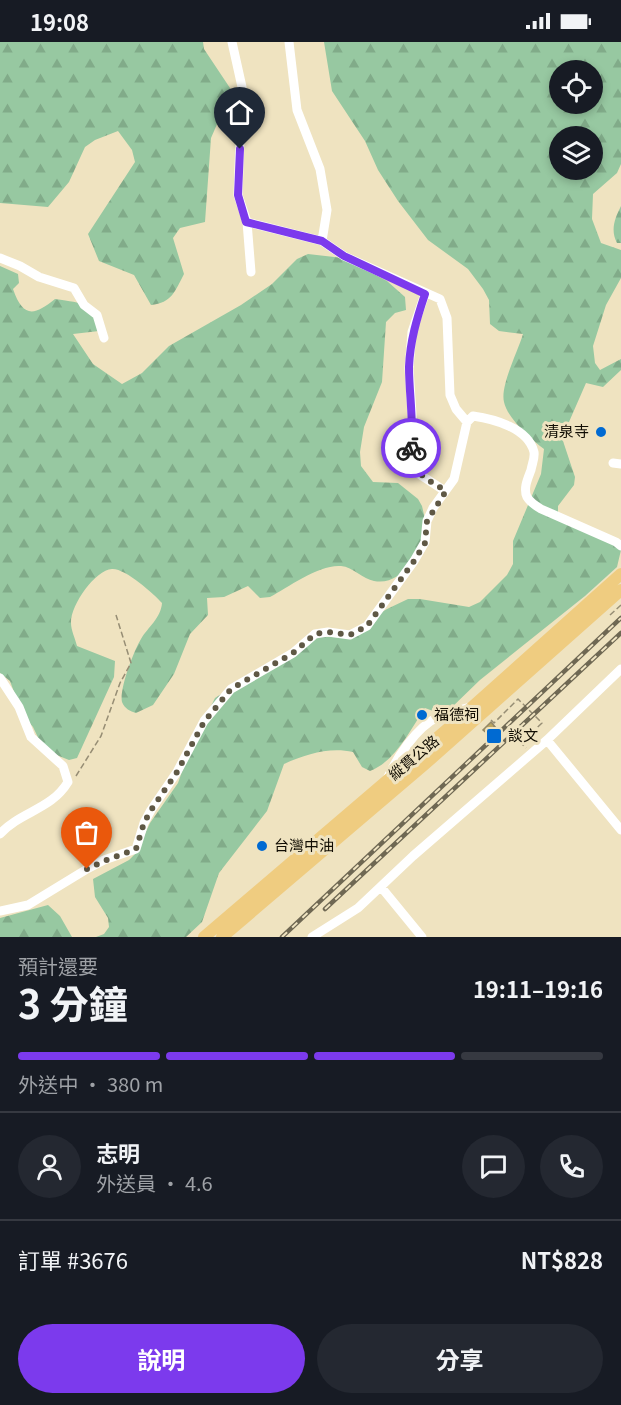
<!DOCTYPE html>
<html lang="zh-TW">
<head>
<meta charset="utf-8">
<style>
  :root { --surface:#171b24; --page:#242831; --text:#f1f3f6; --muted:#9ea1a6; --line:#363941; --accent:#7c3aed }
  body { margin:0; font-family:Georgia,"Noto Sans TC",serif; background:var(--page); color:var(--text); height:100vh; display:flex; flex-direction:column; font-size:22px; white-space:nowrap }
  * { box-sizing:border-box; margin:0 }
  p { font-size:20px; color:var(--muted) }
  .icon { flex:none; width:33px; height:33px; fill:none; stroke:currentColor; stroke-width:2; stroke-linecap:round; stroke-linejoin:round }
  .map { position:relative; height:895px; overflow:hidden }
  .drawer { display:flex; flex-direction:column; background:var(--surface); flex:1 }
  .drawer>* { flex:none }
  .controls { position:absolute; left:549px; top:18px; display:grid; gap:12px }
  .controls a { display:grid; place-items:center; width:54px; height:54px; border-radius:50%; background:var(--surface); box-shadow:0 3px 9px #0003; font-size:30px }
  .pin { position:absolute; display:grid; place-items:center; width:51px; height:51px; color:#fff; margin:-62px -26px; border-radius:50% 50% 50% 0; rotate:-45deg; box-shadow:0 0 6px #0007 }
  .pin .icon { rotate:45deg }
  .courier { position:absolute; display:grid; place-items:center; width:60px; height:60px; margin:-30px; border:4px solid #7c3aed; border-radius:50%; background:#fff; color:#222; box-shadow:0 2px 8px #0007 }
  .headline em { font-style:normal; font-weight:700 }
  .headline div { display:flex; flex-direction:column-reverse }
  .headline { display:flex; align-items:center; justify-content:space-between; height:102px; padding:0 18px }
  h1 { font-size:39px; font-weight:700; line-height:45px }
  .bar { display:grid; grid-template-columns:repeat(4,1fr); gap:9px 6px; align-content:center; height:72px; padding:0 18px }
  .bar i { height:8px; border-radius:4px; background:var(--line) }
  .bar .on { background:var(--accent) }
  .bar p { grid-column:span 4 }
  .line { display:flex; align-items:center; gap:15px; padding:0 18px; border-top:2px solid var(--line) }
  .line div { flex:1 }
  .round { display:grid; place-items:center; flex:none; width:63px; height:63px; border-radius:32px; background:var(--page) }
  .cta { display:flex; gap:12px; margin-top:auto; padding:12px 18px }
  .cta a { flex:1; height:69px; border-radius:36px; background:var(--accent); color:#fff; font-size:24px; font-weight:700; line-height:69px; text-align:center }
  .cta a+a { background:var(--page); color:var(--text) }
  .status { display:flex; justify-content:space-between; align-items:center; height:42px; padding:0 30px; background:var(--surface); direction:ltr }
  .status svg { height:16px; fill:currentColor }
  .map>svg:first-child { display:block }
</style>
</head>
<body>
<div class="status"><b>19:08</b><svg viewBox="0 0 49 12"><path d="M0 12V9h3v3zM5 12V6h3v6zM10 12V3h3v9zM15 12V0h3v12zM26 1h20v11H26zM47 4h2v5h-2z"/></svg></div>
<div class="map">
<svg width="621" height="895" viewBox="0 0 621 895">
  <defs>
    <pattern id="forest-firs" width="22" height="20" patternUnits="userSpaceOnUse" patternTransform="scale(1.5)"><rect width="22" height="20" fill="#97c8a1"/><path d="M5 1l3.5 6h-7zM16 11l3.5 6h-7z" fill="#81ab89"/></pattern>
    <pattern id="building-hatch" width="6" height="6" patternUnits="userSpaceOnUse" patternTransform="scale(1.5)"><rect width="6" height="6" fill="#bca560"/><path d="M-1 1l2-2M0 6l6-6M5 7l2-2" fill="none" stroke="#97854d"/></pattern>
  </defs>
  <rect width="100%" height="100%" fill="#efe3c0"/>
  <path fill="url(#forest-firs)" fill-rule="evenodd" d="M0,0H203L204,7L236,55L221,73L211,96L205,180L180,186L173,196L184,232C175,249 172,261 151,263L134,233L99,219L88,192L135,120L132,108L118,89L95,98L85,105L69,140L48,165L0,161Z
    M324,0H621V122L617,131L593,152L592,177L601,201L621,208V236L606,263L593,304L595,321L600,328L621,317V328L603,345L586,341L562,396L575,435L574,443L558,464V473L609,499L621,508L617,525L585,554L480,638L449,668L441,672L425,666C410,688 396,719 370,729L362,725L353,710C329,705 307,712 284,722L267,769L219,831L202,880L186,895H96L104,892L109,885L108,876L95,855L93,837L129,818L136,811L150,781L178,741L189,709L215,656L253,632L294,614L311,594L353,596L377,573L387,567L408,557H420L469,565L480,560L507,533L513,522V499L541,432L544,407C532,398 507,376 504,360C500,344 518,309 523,292L499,289L490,282L489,258L483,247L468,227L428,198L398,159L378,128L365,99L332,49ZM560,28H592V62H560ZM560,94H592V128H560Z
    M621,164V201H617C610,188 615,176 621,164Z
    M308,212L343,216L387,239L405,255L406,268L395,271L386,280L382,340L364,385L360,410L361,424L373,440L398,441L418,457L422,464L428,490C416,511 404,544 374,539C363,537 353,525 341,524C320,522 288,545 270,555L260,556L248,544L224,555L207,556L208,573L190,592L174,632L153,663L136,671C130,669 125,667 122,660C119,648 134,608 141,597C148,585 161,576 162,561C154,552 125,526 112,527C95,528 70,564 71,581C71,588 75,596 77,604L115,619L114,635L77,716L69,718L44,708L33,685L22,672L10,639L0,631V224L18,232L19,241L13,247C23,276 34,274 55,257C86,262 88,258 99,289L73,292L93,322L122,342L142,331L169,304L241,263L272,242L297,217Z
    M48,863L60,874L72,895H0V876Z"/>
  <path fill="url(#building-hatch)" stroke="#938767" stroke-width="1.5" d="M491,680L496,686L489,693L483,688Z"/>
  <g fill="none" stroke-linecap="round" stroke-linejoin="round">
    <path stroke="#968d74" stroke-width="1.5" stroke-dasharray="6 3" stroke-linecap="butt" d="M610,573L621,563
      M491,678L494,681L518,657L542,681L521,701L526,706
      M510,693L531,673
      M76,734L101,694L120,641L131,621L116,573"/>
    <path stroke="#fff" stroke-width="9" d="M232,0L242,45L238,153L247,180L251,230
      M289,0L297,68L320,127L327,168L322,199
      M247,180L322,199L344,214L440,257L447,276L450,353L456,367L467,380
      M0,216L20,224L39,235L74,246L84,263L97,273L104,296
      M425,252L412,290L409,326L413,387L410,416L419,432L445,449
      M613,421L621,422
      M0,636L19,665L31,695L63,724L68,740C51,768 21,769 0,792
      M547,698L621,788
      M387,737C396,717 416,685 438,675C448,671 459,668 470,665
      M381,845L422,895
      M0,869L28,863L87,827L104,818L136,807L144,781L151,768L177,730L204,679L231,647L293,611L315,592L328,590L350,593L367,584L414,519L425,500L427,479L433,466L454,437L467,380L473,374C494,377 528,386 534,410C535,416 532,422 531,428C528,436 523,446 527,455C530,460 536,464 541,467L616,500L621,504
      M312,895L358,866L413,814L547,698L621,627"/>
    <path stroke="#efcc80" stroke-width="12" d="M204,895L451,684L621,532
      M222,895L425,722L621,548"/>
    <defs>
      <path id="rail" d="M325,867L621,591
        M282,895L621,576"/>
    </defs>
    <use href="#rail" stroke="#6f6853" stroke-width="4.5"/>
    <use href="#rail" stroke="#efe3c0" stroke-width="2" stroke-dasharray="7" stroke-linecap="butt"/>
  </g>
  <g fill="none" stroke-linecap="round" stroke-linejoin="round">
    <path stroke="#5f5845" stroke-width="6" stroke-dasharray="0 10.8" d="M87,827L104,819L136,807L144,781L151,768L177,730L204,680L231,647L293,611L315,592L328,590L350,593L367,584L414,519L425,501L427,479L446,449C427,437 409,430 411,406"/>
    <path stroke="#7c3aed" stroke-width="8" d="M240,107L238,153L246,180L322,199L344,214L425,252C417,276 410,299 409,325C409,352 414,379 411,406"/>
  </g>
  <g fill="#006ad2" stroke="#efe3c0" stroke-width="2">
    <circle cx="601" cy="390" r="6"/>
    <circle cx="422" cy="673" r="6"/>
    <rect x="486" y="686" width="16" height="16" rx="3"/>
    <circle cx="262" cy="804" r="6"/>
  </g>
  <g text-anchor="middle" stroke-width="6" stroke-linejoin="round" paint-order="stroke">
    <g font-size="15" fill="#110d03" stroke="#efe3c0" text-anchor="start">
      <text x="589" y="395" text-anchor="end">清泉寺</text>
      <text x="434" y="678">福德祠</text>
      <text x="508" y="699">談文</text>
      <text x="274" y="809">台灣中油</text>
    </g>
    <g font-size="15" fill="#110d03" stroke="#efe3c0">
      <text transform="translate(414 716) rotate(-40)" y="5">縱貫公路</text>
    </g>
  </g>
</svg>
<div class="controls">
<a><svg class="icon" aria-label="locate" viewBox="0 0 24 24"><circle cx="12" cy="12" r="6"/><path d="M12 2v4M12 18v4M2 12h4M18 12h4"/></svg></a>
<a><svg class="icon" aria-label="layers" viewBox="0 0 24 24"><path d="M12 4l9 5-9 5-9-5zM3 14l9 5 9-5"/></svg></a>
</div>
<div class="pin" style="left:87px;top:827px;background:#ea580c"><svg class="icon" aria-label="bag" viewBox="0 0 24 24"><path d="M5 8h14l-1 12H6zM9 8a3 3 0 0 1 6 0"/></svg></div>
<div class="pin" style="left:240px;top:107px;background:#1f2937"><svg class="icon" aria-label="home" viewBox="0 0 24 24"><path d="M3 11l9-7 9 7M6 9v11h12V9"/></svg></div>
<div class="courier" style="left:411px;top:406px"><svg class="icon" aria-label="bike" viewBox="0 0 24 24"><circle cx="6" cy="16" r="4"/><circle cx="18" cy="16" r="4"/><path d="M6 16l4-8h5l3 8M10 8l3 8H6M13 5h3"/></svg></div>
</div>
<section class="drawer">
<div class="headline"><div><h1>3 分鐘</h1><p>預計還要</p></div><em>19:11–19:16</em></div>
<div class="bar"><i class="on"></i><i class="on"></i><i class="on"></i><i></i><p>外送中 · 380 m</p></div>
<div class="line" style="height:108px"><a class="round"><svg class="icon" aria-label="person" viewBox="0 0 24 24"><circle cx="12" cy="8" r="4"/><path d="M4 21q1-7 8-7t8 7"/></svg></a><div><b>志明</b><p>外送員 · 4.6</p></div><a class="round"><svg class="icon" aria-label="chat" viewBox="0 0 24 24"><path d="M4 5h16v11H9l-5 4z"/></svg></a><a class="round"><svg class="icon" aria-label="phone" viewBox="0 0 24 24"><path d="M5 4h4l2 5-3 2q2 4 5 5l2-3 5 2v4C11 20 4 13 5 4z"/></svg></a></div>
<div class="line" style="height:78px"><div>訂單 #3676</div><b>NT$828</b></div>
<div class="cta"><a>說明</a><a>分享</a></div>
</section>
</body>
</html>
